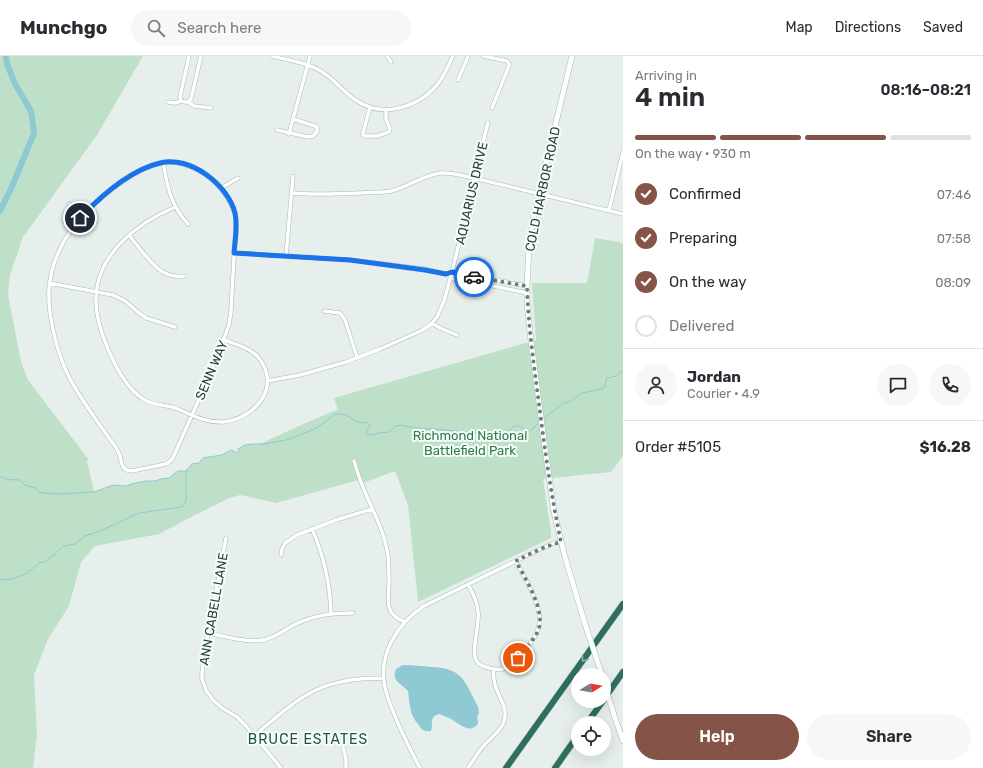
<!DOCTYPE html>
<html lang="en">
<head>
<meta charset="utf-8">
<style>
  :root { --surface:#fff; --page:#f7f7f7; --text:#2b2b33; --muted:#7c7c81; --line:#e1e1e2; --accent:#855347 }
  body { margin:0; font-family:Rubik,sans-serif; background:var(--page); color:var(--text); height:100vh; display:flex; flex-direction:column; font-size:15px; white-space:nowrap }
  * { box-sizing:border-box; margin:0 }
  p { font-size:13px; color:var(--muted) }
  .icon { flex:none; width:22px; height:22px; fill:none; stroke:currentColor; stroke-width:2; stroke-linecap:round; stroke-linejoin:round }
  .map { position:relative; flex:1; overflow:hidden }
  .panel { display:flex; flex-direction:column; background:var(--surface); width:360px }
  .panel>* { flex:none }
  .needle { width:26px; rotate:79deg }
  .fabs { position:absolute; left:571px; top:612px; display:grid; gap:8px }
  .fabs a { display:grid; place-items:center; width:40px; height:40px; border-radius:50%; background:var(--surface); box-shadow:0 4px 16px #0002; font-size:20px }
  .pin { position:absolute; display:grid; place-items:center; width:34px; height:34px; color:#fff; margin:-17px; border:2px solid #fff; border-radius:50%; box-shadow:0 1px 4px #0007 }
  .courier { position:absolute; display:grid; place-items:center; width:40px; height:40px; margin:-20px; border:3px solid #1a73e8; border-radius:50%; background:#fff; color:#222; box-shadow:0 1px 5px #0007 }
  .overview em { font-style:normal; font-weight:600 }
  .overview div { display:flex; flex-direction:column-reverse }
  .overview { display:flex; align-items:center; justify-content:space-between; height:68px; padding:0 12px }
  h1 { font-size:26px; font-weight:600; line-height:30px }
  .bar { display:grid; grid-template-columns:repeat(4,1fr); gap:6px 4px; align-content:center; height:48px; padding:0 12px }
  .bar i { height:5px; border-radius:3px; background:var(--line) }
  .bar .selected { background:var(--accent) }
  .bar p { grid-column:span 4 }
  .line { display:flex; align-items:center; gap:10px; padding:0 12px; border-top:1px solid var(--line) }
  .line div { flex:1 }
  .round { display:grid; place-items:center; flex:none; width:42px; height:42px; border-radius:21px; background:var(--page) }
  ol { padding:0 12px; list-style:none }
  li { display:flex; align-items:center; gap:12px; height:44px }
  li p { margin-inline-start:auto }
  li .icon { padding:4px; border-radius:50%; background:var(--accent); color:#fff; stroke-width:4 }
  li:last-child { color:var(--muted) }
  li i { width:22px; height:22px; border:2px solid var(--line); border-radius:50% }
  .cta { display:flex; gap:8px; margin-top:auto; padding:8px 12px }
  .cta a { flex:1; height:46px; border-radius:24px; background:var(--accent); color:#fff; font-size:16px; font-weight:600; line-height:46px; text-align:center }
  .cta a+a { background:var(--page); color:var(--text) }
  header { display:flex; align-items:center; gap:24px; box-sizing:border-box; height:56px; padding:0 20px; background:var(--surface); border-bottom:1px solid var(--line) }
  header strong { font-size:19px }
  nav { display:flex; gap:22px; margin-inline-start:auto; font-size:14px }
  .search { width:280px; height:36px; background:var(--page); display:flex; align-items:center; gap:10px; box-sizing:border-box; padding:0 14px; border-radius:22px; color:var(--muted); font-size:15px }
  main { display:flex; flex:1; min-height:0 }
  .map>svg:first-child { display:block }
</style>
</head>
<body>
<header>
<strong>Munchgo</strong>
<div class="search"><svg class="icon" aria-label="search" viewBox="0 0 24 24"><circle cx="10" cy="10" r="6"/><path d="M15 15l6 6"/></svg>Search here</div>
<nav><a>Map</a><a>Directions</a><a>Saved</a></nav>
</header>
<main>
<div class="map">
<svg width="623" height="712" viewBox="0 0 623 712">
  <rect width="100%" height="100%" fill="#e6efeb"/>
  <path fill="#bfe0c8" d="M0,0H143L97,79L23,181L10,219L8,239L21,305L28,324L89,404L87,405L94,436L113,429L127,430L131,428L145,425H155L161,423L169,422L178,415H186L192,408L199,407L203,402L222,399L231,394L238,397L239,396L238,393L245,389L254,388H260L290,374L331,356L338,354L334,342L536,284L532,227H587L595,182L623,187V400L611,416L543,423L551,476V482L418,546L408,449L395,415L363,427L358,424L276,447L240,439L229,442L197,458L159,478L95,490L81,506L69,550L48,583L34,619L37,679L33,712H0Z"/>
  <path fill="#8ec9d4" d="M403,609C413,609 422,610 431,611C456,612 463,619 473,641C476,648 482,654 477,661C478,665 479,667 476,670C468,677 458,667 451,663C447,661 443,659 439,658C428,662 434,667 431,675C424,676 422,674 418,668C409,658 410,648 408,635C401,627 391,625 396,613Z"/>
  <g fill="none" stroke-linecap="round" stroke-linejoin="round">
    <path stroke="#8ec9d4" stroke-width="1" d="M543,363L564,347L571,345L582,337L601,333L604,332L607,322L617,320L620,316L623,315
      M0,420C6,424 12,424 20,424L25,429L36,432L39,436L43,437L60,438L94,436L113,429L127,430L131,428L145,425H155L161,423L169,422L178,415H186L192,408L199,407L203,402L222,399L231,394L238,397L239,396L238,393L245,389L254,388H263L286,384L317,372L335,358H339L346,359L358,366L368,367L370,369C369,372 366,374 366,378L371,379L379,377L389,376L396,370L401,369L409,371L502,379L507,377L514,370H519L528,375H530L539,367
      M0,524L12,523L28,517L39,507L44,506L53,500L63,490L75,488L79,485L85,480L100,475L139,457L182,451L184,449L186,445V418L187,414"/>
    <path stroke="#8ec9d4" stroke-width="6" d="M0,155L11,133L34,77L31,55L15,28L7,8L6,0"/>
    <defs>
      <path id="street" d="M189,0L180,41L181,45L185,46H188L191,43L201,0
        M272,0C287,4 305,6 319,14C334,22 343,36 357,45C383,62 417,52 437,29C444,21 448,10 453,0
        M387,0L391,6
        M483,0L507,5L509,8V10L492,52
        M458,24L468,0
        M168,46L175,47L181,45
        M188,46L194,50L211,52
        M370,51L363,77V79L365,80H377L389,76L390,73L386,63V54
        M277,74L308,81L313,80L317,76V72L315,70L293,63
        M289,78L310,0
        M163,106C167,130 171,150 188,168
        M170,106C193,108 210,118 224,137C231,146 235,154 236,165L231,255L229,269L214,309L173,402L169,406L166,408L132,415C129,415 126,414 124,412C121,409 121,404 120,400C118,395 115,389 111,385C96,363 80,343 68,319C62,307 58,294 55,282C51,266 48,250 49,234C51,199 72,166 99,144C117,128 144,107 170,106Z
        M221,132L238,122
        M292,137C315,139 337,138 360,137C370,136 381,137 391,135C408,131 423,119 441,117C452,116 463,120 474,122L623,158
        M69,148L82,160
        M175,151C138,167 97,197 96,242C95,270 118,327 143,343C153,350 166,348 178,353C193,360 207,367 224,366C246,363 271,345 267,320C266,313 263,307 258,301C250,292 235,288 224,284
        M609,154L623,96
        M129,179C137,189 153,211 163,216C170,220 177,221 184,220
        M234,197L350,204L425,213L446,218L452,216L527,230
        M286,200L293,120
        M450,221L527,237
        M49,227L113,239L125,245L138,256L146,262L175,271
        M324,255L340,257L345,264L357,301
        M432,267L440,272L457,279
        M267,325L300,319L346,306L380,293L423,274L432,267L437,261L444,245L452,216L488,66
        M354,405C359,422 365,438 373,454C380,469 386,484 388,500C389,509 389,519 389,528C388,546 385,559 405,566
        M312,473C324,500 330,527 331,557
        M226,482L208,577L202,616V623L206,634L213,644L222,652L237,661L246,670L281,712
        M281,499L282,493L285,487L297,479L336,464L372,453
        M468,528C473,537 477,545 478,555C480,568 471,595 476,604C479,609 484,611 489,612C496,614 504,614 510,610C519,601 532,587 537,576C547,556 525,523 516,505
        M208,577C224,580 247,587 263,584C275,582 285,573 296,568C315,559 332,557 353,557
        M255,679C273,664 292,646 314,635C336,624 360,622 383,622
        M343,691L346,703V712
        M420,712C412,697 404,681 397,665C393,654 387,643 385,631C378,598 397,568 424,550L534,496L554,487L561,486
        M468,712C472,706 476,700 480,694C492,679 512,670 503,648C498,636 492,627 494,613"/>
      <path id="secondary" d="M572,0L539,137L533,164L529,192L527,230V247L531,285L544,385L554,456L565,501L585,568
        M615,662L623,685"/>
      <path id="highway" d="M604,643L623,616
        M587,667L603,645
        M506,712L623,548
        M555,712L578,679"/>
    </defs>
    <use href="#street" stroke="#a8b8b2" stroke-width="4.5"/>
    <use href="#secondary" stroke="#a4bbb3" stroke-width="6"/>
    <use href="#highway" stroke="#c2cac8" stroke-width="7"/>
    <use href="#street" stroke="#fff" stroke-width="3.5"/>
    <use href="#secondary" stroke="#fff" stroke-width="5"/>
    <use href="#highway" stroke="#2f6f62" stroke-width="6"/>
    <defs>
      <path id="secondary-bridge" d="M585,568L602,619
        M604,627L615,662"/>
    </defs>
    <use href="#secondary-bridge" stroke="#a4bbb3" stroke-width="6" stroke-linecap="butt"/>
    <use href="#secondary-bridge" stroke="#fff" stroke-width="5"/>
  </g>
  <defs><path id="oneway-chevron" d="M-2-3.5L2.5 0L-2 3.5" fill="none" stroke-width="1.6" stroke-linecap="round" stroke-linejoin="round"/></defs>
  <use stroke="#93b5ae" href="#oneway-chevron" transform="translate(584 603) rotate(126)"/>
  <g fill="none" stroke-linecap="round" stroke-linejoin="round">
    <path stroke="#687f78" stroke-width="4" stroke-dasharray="0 7.2" d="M474,221L527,230C528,269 534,309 539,348C545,394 551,440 561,486C545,490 530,498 516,505C525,523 548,557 537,577C532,586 524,594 518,602"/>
    <path stroke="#1a73e8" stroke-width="5" d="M80,162C100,141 130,114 160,107C190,99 228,129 235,157C238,170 235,184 234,197L350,204L425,214L446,218L452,216L474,221"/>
  </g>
  <g text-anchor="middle" stroke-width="4" stroke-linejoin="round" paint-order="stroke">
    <g font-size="13" fill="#24423a" stroke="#f7fbf9">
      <text transform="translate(542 133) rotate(-78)" y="5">COLD HARBOR ROAD</text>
      <text transform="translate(471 137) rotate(-77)" y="5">AQUARIUS DRIVE</text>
      <text transform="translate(211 314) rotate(-67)" y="5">SENN WAY</text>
      <text transform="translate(213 553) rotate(-80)" y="5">ANN CABELL LANE</text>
    </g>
    <g font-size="13" fill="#2d7a4b" stroke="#f7fbf9">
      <text x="470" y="384">Richmond National<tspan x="470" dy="15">Battlefield Park</tspan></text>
    </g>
    <g font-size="14" letter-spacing="1" fill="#1f5548" stroke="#f7fbf9">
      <text x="308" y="688">BRUCE ESTATES</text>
    </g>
  </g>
</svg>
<div class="fabs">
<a><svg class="needle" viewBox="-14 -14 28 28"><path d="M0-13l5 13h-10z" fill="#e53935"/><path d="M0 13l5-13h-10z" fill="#7c7c81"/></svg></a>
<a><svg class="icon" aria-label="locate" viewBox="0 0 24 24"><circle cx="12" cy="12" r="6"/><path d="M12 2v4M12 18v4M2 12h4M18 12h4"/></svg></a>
</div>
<div class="pin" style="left:518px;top:602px;background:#ea580c"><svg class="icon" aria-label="bag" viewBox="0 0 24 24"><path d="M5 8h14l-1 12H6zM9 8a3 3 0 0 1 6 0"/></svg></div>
<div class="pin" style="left:80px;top:162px;background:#1f2937"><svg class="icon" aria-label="home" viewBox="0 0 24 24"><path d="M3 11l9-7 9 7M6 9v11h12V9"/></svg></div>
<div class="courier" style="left:474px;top:221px"><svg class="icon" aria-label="car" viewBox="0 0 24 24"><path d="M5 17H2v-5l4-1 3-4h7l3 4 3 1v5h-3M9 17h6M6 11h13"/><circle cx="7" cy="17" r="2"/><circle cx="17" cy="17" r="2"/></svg></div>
</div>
<section class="panel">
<div class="overview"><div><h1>4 min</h1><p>Arriving in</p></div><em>08:16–08:21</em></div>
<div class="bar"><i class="selected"></i><i class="selected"></i><i class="selected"></i><i></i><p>On the way · 930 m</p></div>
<ol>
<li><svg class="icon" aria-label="check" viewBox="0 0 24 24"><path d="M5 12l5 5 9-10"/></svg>Confirmed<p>07:46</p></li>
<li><svg class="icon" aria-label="check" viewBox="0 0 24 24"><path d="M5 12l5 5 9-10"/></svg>Preparing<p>07:58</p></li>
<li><svg class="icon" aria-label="check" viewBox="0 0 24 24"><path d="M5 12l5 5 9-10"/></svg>On the way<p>08:09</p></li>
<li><i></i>Delivered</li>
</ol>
<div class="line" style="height:72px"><a class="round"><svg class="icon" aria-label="person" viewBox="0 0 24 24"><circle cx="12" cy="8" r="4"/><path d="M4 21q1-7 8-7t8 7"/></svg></a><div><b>Jordan</b><p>Courier · 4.9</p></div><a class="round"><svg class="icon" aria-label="chat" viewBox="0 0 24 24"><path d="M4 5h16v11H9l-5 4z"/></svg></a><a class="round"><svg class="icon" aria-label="phone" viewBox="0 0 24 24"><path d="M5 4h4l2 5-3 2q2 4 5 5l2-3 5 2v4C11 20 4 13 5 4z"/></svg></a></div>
<div class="line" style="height:52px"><div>Order #5105</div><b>$16.28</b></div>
<div class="cta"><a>Help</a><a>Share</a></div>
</section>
</main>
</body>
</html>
